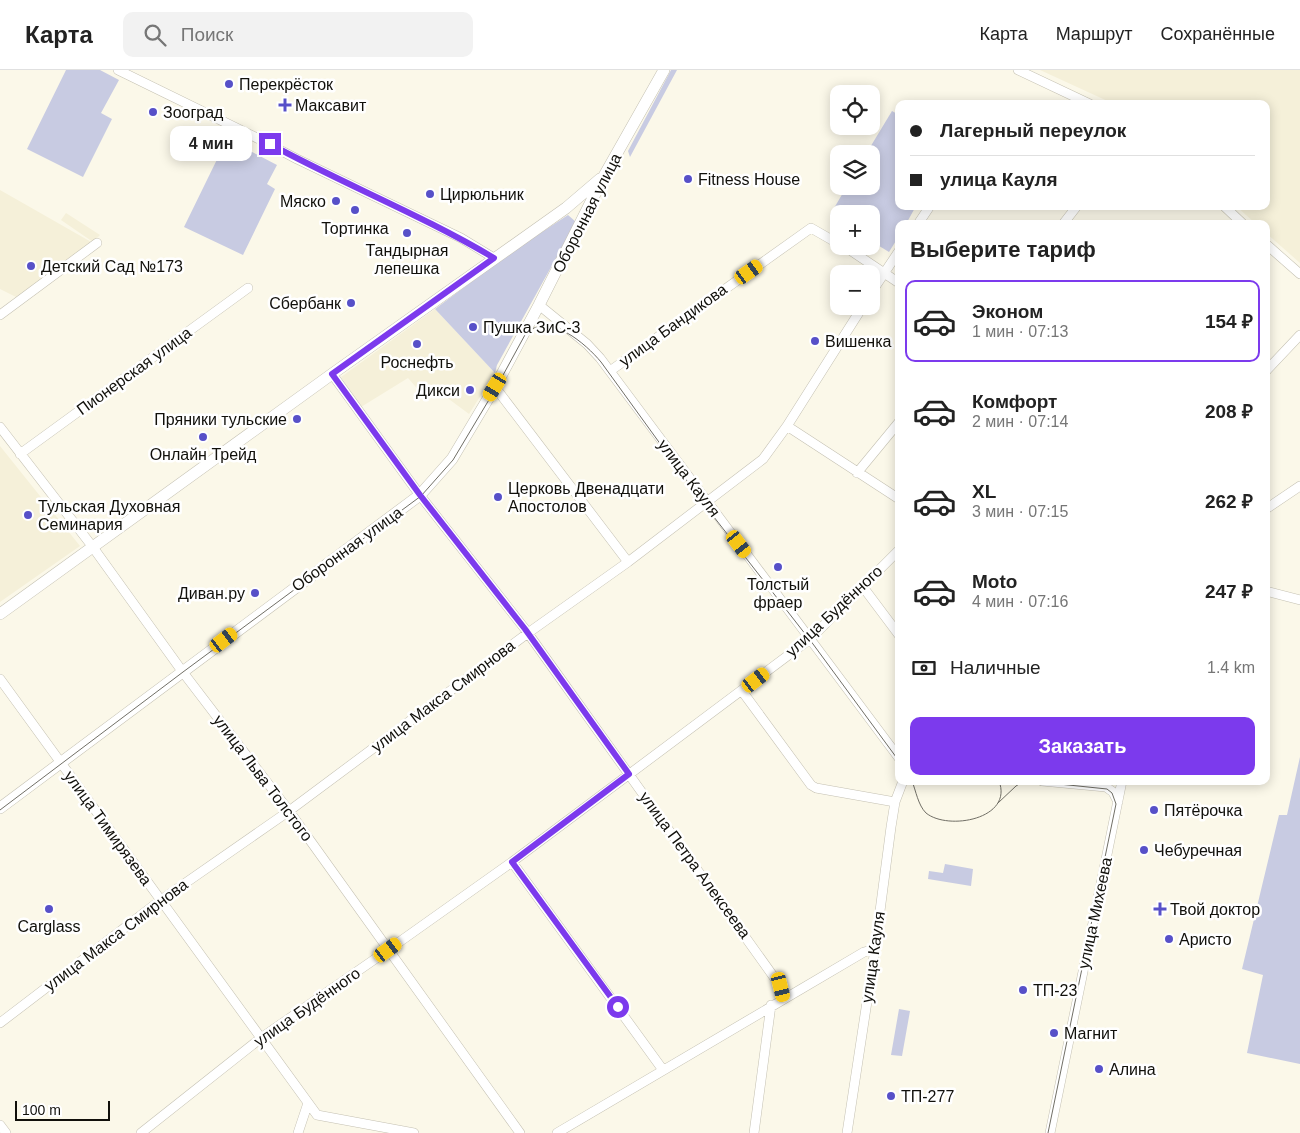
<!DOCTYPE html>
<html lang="ru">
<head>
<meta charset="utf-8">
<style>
	body { margin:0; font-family:Arial,sans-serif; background:#f2f2f2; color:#222; height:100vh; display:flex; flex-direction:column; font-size:19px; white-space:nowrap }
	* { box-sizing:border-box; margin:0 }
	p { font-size:16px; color:#767676 }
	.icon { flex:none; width:28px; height:28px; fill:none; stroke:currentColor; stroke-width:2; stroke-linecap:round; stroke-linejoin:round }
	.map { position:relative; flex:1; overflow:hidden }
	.panel { position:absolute; left:895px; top:150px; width:375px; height:565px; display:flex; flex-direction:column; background:#fff; border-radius:10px; box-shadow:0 2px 12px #0003 }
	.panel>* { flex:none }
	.guide { position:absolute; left:895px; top:30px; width:375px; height:110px; border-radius:10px; box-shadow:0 2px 12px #0003; display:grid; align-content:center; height:110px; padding:0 15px; background:#fff }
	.fabs { position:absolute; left:830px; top:15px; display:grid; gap:10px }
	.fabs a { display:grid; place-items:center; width:50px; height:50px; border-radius:10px; background:#fff; box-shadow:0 2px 12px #0003; font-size:25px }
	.scale { position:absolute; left:15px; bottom:12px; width:95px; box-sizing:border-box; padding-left:5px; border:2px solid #11100b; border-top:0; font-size:14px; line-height:18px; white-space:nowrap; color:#11100b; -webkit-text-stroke:4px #fff; paint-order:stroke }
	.end { position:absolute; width:22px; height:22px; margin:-11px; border:6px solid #7c3aed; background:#fff; box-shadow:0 0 0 2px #fff }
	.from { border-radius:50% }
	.bubble { position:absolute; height:35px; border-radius:10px; background:#fff; box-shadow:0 2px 12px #0003; font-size:16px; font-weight:700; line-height:35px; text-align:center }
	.car { position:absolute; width:15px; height:30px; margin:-15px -8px; border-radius:6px; box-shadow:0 0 4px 1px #0007; background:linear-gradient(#f5c518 24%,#345 0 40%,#f5c518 0 76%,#345 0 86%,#f5c518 0) }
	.guide b { display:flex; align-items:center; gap:18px; height:48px; font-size:19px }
	.guide b+b { border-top:1px solid #e0e0e0 }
	.guide i { width:12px; height:12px; background:#222 }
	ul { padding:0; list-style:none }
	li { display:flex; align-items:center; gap:15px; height:82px; margin:0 10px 8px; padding:0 5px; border:2px solid transparent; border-radius:10px }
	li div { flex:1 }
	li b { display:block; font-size:19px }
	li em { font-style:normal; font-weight:700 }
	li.active { border-color:#7c3aed }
	li>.icon { width:45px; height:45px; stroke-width:1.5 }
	h2 { padding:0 15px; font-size:22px; line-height:60px }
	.pay { display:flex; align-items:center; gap:12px; height:55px; padding:0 15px; font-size:19px }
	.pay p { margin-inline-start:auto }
	.primary-button { display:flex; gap:10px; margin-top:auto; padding:10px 15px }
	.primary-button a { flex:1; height:58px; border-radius:10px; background:#7c3aed; color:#fff; font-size:20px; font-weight:700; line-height:58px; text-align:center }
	header { display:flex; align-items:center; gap:30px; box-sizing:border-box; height:70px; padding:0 25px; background:#fff; border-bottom:1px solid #e0e0e0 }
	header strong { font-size:24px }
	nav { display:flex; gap:28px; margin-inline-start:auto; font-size:18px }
	.search { width:350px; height:45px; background:#f2f2f2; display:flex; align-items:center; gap:12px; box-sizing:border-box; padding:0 18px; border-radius:10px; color:#767676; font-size:19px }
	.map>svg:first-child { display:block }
	.built { fill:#f5f0d9 }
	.green { fill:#c8cbe2 }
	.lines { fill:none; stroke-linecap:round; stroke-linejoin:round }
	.minor-casing { stroke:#c4c0b2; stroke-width:10 }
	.major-casing { stroke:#c4c0b2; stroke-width:12 }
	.minor { stroke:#fff; stroke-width:9 }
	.major { stroke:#fff; stroke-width:11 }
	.tram { stroke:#716f66; stroke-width:1 }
	.route { stroke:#7c3aed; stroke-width:6 }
	.poi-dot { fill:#5750c8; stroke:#fff; stroke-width:2 }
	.labels { text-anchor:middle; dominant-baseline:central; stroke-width:5; stroke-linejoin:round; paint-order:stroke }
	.poi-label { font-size:16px; fill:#11100b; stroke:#fff; text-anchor:start }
	.street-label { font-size:16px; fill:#11100b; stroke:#fff }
</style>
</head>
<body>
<header>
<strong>Карта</strong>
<div class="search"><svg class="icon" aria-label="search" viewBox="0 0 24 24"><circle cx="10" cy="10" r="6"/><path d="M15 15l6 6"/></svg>Поиск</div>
<nav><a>Карта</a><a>Маршрут</a><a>Сохранённые</a></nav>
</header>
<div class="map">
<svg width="1300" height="1063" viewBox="0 0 1300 1063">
	<rect width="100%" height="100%" fill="#fbf8e9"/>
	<path class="built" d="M1040 0H1300V193L1266 163V154H1256L1236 136H1266V34H1114Z
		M0 120 93 173 18 228 0 219Z
		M66 143 100 165 93 172 61 150Z
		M435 239 495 303 469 344 438 321 421 323 408 308 361 337 341 307Z
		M0 376 80 476 0 532Z"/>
	<path class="green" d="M66 0H100L119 10 101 43 112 49 83 107 27 79Z
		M671 0H677L630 87 628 81Z
		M892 41 899 45V136H916L906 154H899V166L889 182 871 171V144H839V151L830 145 847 116H871V84H866Z
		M227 69 277 95 267 114 275 119 243 185 184 157Z
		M568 145 576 152 497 295 495 303 435 239 513 181Z
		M1300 687V994L1247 983 1263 905 1242 899 1279 745H1287Z
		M945 794 973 799 971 816 928 809 929 801 943 803Z
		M899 939 910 941 902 986 891 985Z"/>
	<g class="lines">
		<g class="minor-casing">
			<path id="minor" d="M118 0 255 67 297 89 461 168 494 188
				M1018 0 1090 34
				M1224 136 1243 154
				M918 154 930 136
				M1063 154 1077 136
				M1266 174 1300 204
				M844 176 899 213
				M871 223 899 181
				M539 235 587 274 600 288 899 688
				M0 245 97 173
				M610 301 811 158 839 174
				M1266 301 1300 265
				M332 304 419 424 525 559 781 917 784 928
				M495 317 628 492
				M787 356 899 429
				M0 357 92 476 182 601 289 741 520 1063
				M20 384 248 218
				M857 403 899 352
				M1266 439 1300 416
				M863 517 899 565
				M1266 521 1300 530
				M0 609 317 1045 414 1063
				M742 621 811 715 816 718 895 732
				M1042 711 1106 717 1113 722 1118 732
				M512 792 663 1000
				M0 953 161 830 289 741 528 563 628 492 763 389 787 356 863 236
				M0 1055 6 1063
				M141 1063 261 968 388 880 512 792 810 569 899 480
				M298 1063 308 1033
				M557 1063 864 882 875 879
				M754 1063 771 935
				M847 1063 875 879 891 757 895 732 903 711
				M1050 1063 1122 711"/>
		</g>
		<g class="major-casing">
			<path id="major" d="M0 544 332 304 566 138 600 109
				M0 738 420 425 452 389 495 317 539 235 604 106 664 0"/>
		</g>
		<use href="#minor" class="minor"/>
		<use href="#major" class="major"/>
		<path class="tram" d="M912 711C916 721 918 735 926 743 948 761 1014 749 999 711
			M1030 711 1107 719 1112 723 1116 734 1048 1063
			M998 733 1016 716 1024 711
			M0 740 183 602 421 426 453 390 496 318 526 263C550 242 586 274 601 292L703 433 813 574 899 691"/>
	</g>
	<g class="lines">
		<path class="route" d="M270 74C343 114 422 145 494 188L332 304 420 425 525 559 629 704 512 792 618 937"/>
	</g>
	<g class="poi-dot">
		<circle cx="229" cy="14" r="5"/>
		<path d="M282.5 27.5h5v5h5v5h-5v5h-5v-5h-5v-5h5z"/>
		<circle cx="153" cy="42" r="5"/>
		<circle cx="688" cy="109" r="5"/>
		<circle cx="430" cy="124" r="5"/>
		<circle cx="336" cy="131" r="5"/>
		<circle cx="355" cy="140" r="5"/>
		<circle cx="407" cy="163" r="5"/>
		<circle cx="31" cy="196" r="5"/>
		<circle cx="351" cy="233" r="5"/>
		<circle cx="473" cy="257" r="5"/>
		<circle cx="815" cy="271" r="5"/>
		<circle cx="417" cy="274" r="5"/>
		<circle cx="470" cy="320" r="5"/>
		<circle cx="297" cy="349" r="5"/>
		<circle cx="203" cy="367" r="5"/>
		<circle cx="498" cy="427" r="5"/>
		<circle cx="28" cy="445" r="5"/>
		<circle cx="778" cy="497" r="5"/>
		<circle cx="255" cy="523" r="5"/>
		<circle cx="1154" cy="740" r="5"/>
		<circle cx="1144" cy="780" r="5"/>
		<circle cx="49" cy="839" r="5"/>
		<path d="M1157.5 831.5h5v5h5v5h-5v5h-5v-5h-5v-5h5z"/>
		<circle cx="1169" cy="869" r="5"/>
		<circle cx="1023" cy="920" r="5"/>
		<circle cx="1054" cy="963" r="5"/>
		<circle cx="1099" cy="999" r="5"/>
		<circle cx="891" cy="1026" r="5"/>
	</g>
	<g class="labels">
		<g class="poi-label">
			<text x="239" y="14">Перекрёсток</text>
			<text x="295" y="35">Максавит</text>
			<text x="163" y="42">Зооград</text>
			<text x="698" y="109">Fitness House</text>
			<text x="440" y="124">Цирюльник</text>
			<text x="326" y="131" text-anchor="end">Мяско</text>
			<text x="355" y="158" text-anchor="middle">Тортинка</text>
			<text x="407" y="180" text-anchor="middle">Тандырная<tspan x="407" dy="18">лепешка</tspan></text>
			<text x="41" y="196">Детский Сад №173</text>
			<text x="341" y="233" text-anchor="end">Сбербанк</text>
			<text x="483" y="257">Пушка ЗиС-3</text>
			<text x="825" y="271">Вишенка</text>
			<text x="417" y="292" text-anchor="middle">Роснефть</text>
			<text x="460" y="320" text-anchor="end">Дикси</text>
			<text x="287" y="349" text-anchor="end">Пряники тульские</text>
			<text x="203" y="384" text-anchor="middle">Онлайн Трейд</text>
			<text x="508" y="418">Церковь Двенадцати<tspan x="508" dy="18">Апостолов</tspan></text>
			<text x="38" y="436">Тульская Духовная<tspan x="38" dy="18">Семинария</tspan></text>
			<text x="778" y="514" text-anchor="middle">Толстый<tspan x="778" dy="18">фраер</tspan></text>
			<text x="245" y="523" text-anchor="end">Диван.ру</text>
			<text x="1164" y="740">Пятёрочка</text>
			<text x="1154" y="780">Чебуречная</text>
			<text x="1170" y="839">Твой доктор</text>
			<text x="49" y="856" text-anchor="middle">Carglass</text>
			<text x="1179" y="869">Аристо</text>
			<text x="1033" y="920">ТП-23</text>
			<text x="1064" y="963">Магнит</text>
			<text x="1109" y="999">Алина</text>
			<text x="901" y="1026">ТП-277</text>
		</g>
		<g class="street-label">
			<text transform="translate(587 143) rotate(-63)">Оборонная улица</text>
			<text transform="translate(673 255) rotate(-36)">улица Бандикова</text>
			<text transform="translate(134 301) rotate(-36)">Пионерская улица</text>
			<text transform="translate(689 408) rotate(53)">улица Кауля</text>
			<text transform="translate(347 479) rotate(-36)">Оборонная улица</text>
			<text transform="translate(834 541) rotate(-43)">улица Будённого</text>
			<text transform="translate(443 626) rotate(-37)">улица Макса Смирнова</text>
			<text transform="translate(263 708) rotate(53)">улица Льва Толстого</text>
			<text transform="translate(108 758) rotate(54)">улица Тимирязева</text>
			<text transform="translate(695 795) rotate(54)">улица Петра Алексеева</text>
			<text transform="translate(1095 843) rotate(-78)">улица Михеева</text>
			<text transform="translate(116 865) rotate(-37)">улица Макса Смирнова</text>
			<text transform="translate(873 887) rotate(-82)">улица Кауля</text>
			<text transform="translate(307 937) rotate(-35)">улица Будённого</text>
		</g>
	</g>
</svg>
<div class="fabs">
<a><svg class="icon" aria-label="locate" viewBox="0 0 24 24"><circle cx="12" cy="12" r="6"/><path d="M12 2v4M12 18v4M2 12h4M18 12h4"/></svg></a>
<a><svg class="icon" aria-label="layers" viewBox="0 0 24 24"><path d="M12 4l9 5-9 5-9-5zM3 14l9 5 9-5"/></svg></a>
<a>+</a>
<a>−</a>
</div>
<div class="scale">100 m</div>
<i class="end from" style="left:618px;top:937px"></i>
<i class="end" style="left:270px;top:74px"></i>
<div class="bubble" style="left:170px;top:56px;width:82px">4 мин</div>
<i class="car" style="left:749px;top:202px;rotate:55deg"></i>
<i class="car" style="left:495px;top:317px;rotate:211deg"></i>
<i class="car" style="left:739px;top:474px;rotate:143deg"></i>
<i class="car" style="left:224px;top:570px;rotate:53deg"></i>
<i class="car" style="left:756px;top:610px;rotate:53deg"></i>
<i class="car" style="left:388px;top:880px;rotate:54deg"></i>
<i class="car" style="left:781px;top:917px;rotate:166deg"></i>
<div class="guide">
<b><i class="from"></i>Лагерный переулок</b>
<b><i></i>улица Кауля</b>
</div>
<section class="panel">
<h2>Выберите тариф</h2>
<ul>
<li class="active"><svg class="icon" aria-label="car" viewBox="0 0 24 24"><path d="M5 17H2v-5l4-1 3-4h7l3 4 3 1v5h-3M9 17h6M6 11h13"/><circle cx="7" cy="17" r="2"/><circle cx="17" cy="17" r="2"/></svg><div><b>Эконом</b><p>1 мин · 07:13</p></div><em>154 ₽</em></li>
<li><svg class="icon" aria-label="car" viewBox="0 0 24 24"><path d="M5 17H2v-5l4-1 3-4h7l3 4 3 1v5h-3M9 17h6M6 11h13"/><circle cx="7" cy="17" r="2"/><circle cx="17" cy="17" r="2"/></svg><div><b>Комфорт</b><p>2 мин · 07:14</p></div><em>208 ₽</em></li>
<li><svg class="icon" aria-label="car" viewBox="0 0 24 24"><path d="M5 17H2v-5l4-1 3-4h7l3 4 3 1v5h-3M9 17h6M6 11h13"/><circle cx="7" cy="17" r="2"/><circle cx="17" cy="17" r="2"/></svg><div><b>XL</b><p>3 мин · 07:15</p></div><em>262 ₽</em></li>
<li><svg class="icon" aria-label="car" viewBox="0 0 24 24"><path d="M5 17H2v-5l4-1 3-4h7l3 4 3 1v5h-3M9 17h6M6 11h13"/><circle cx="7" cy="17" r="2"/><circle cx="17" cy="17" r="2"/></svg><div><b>Moto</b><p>4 мин · 07:16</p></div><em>247 ₽</em></li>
</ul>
<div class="pay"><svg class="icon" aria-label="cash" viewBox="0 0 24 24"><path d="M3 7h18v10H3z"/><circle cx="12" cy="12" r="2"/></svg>Наличные<p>1.4 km</p></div>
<div class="primary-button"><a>Заказать</a></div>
</section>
</div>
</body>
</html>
